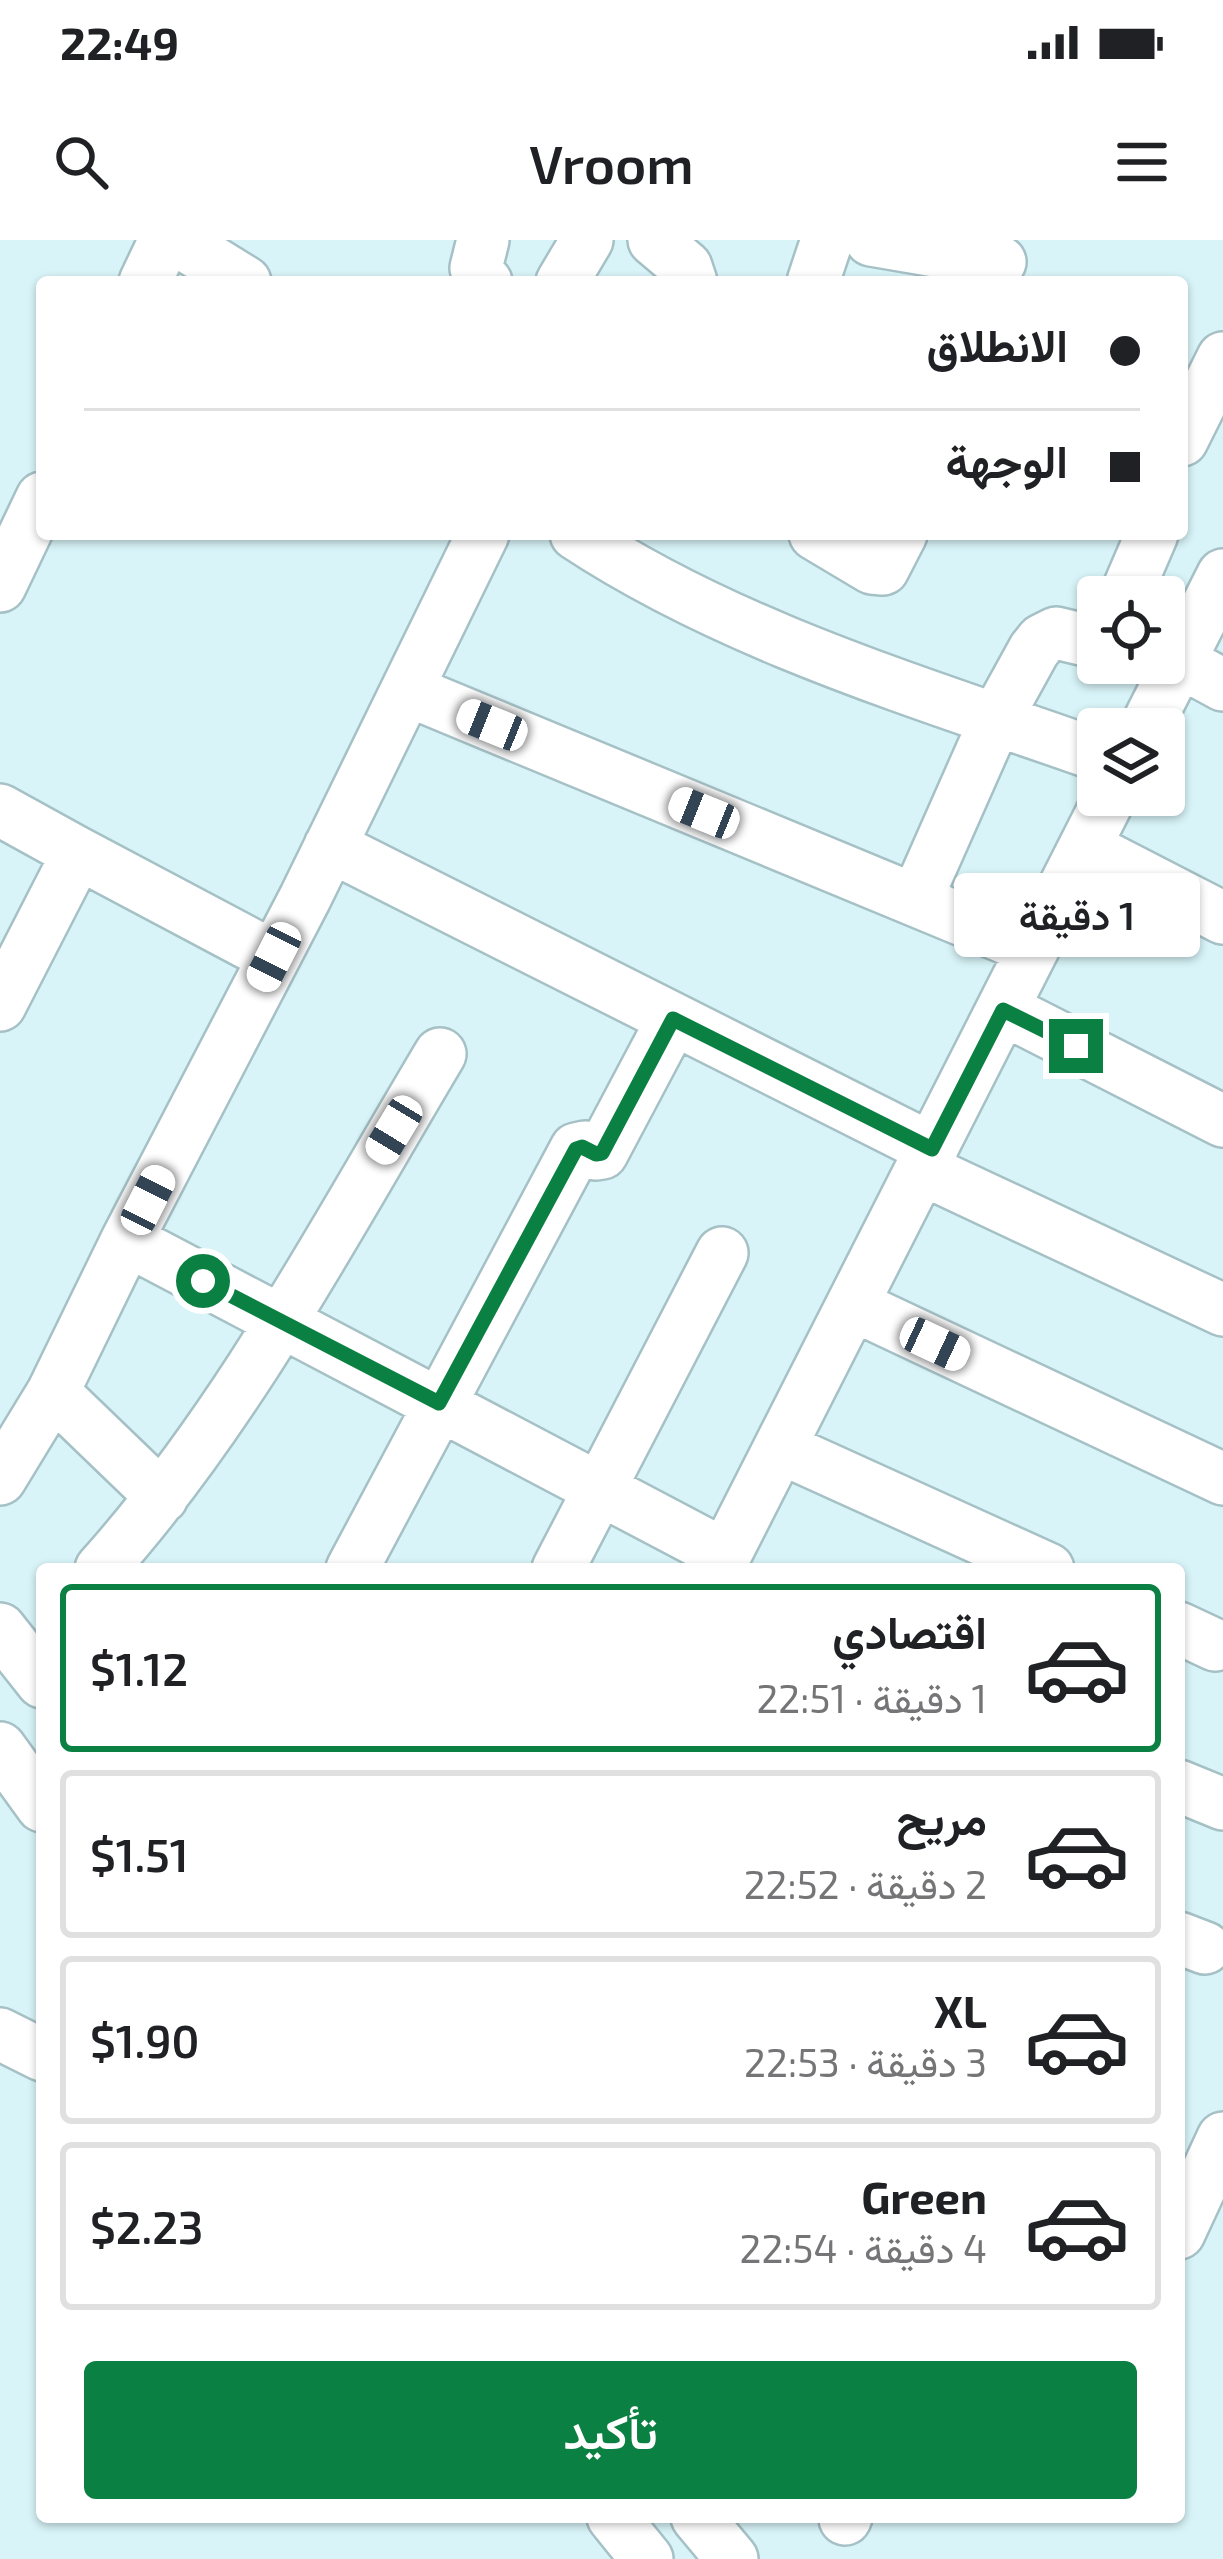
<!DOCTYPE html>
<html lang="ar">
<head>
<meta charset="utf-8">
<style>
	body { margin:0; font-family:"Exo 2",Vazirmatn,sans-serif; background:#f2f2f2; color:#202124; direction:rtl; height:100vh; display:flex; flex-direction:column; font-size:45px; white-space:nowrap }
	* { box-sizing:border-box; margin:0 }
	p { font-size:39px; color:#757577 }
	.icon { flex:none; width:66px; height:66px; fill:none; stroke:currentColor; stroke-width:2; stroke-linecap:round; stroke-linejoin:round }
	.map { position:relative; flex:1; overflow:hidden; direction:ltr }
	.panel { position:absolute; left:36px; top:1323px; width:1149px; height:960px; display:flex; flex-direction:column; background:#fff; border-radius:12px; box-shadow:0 3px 9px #0004; direction:rtl }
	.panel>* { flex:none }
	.banner { position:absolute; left:36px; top:36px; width:1152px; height:264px; border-radius:12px; box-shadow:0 3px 9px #0004; direction:rtl; display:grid; align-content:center; height:264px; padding:0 48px; background:#fff }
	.tools { position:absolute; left:1077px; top:336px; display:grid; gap:24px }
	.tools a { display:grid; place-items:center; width:108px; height:108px; border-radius:12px; background:#fff; box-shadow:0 3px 9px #0004; font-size:60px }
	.end { position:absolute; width:54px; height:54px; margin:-27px; border:15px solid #0b8043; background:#fff; box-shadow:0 0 0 6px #fff }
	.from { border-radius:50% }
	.bubble { position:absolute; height:84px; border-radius:12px; background:#fff; box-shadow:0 3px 9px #0004; font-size:39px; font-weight:600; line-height:84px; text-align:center; direction:rtl }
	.car { position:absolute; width:36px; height:72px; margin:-36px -18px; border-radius:15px; box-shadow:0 0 9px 3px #0007; background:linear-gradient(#fff 24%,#345 0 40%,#fff 0 76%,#345 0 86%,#fff 0) }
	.banner b { display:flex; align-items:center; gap:42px; height:114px; font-size:45px }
	.banner b+b { border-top:3px solid #e0e0e0 }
	.banner i { width:30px; height:30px; background:#202124 }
	ul { padding:21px 0 0; list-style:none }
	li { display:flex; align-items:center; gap:36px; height:168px; margin:0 24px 18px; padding:0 24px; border:6px solid #e0e0e0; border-radius:12px }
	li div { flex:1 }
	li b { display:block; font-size:45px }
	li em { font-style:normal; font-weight:600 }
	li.active { border-color:#0b8043 }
	li>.icon { width:108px; height:108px; stroke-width:1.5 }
	.cta { display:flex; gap:24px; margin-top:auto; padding:24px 48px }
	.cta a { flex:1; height:138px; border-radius:12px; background:#0b8043; color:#fff; font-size:48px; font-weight:600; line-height:138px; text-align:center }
	.status { display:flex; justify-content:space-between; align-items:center; height:84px; padding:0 60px; background:#fff; direction:ltr }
	.status svg { height:33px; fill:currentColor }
	header { display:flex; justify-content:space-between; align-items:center; height:156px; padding:0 48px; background:#fff; font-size:54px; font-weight:600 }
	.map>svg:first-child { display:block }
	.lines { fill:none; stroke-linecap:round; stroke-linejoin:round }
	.minor-casing { stroke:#a6c1c6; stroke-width:56 }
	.minor { stroke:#fff; stroke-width:51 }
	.route { stroke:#0b8043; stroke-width:15 }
</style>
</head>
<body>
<div class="status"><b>22:49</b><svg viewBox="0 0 49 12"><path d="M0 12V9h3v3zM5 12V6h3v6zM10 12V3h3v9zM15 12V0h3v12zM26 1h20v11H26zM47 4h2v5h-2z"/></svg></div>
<header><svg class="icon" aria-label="menu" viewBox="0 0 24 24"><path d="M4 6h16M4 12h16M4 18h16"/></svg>Vroom<svg class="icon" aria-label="search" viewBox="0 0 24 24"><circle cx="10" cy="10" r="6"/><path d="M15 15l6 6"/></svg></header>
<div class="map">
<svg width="1223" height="2319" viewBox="0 0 1223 2319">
	<rect width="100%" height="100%" fill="#d8f4f8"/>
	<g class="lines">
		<g class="minor-casing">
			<path id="minor" d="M177 0 245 42
				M483 0 476 28 479 39 486 42
				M654 0 686 27 691 42
				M871 0 1000 22
				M145 42 165 0
				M562 42 587 0
				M813 42 827 0
				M1182 200 1223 118
				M576 294C732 397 923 453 1098 515
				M815 294 872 328 883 329 901 294
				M0 346 42 258
				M1125 357 1152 294
				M1179 421 1223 445
				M407 450 1033 709
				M1145 489 1223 335
				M0 570 78 613
				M330 606 932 909
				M1085 607 1223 678
				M916 660 996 479 1034 410 1042 400 1056 393 1098 403
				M0 765 78 613 274 717
				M1003 769 1223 881
				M922 929 1223 1070
				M127 1000 725 1315
				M853 1065 1223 1239
				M53 1152 162 1257
				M781 1208 1048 1329
				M0 1239 53 1152 127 1000 305 658 483 294
				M101 1329C237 1177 336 988 440 814
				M352 1329 576 909 585 907 596 914 602 913 673 779
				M558 1329 722 1013
				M718 1329 1111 555
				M1179 1388 1215 1405
				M0 1389 42 1442
				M0 1508 42 1566
				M1179 1546 1223 1564
				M1179 1698 1205 1708
				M0 1794 42 1815
				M1179 1993 1223 1898
				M613 2277 647 2319
				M697 2277 732 2319
				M845 2279 846 2277"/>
		</g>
		<use href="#minor" class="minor"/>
	</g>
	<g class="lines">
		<path class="route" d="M203 1041 439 1163 576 909 582 907 596 914 602 913 673 779 932 909 1003 770 1076 806"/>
	</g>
</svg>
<div class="tools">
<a><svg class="icon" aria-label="locate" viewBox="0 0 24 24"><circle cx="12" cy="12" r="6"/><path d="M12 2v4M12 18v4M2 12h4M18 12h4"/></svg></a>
<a><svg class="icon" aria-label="layers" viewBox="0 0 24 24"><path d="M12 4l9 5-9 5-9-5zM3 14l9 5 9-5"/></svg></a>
</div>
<i class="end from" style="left:203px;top:1041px"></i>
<i class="end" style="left:1076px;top:806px"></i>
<div class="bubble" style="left:954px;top:633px;width:246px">1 دقيقة</div>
<i class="car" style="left:492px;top:485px;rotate:292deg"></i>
<i class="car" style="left:704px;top:573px;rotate:292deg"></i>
<i class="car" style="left:274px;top:717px;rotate:207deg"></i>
<i class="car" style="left:394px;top:890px;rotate:211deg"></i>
<i class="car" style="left:148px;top:960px;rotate:27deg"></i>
<i class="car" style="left:935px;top:1104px;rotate:115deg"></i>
<div class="banner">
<b><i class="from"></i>الانطلاق</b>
<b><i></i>الوجهة</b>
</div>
<section class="panel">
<ul>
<li class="active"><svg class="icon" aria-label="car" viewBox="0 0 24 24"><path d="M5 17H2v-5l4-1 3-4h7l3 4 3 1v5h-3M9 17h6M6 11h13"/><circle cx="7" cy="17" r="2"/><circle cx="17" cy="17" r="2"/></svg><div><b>اقتصادي</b><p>1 دقيقة · 22:51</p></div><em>$1.12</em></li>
<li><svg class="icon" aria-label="car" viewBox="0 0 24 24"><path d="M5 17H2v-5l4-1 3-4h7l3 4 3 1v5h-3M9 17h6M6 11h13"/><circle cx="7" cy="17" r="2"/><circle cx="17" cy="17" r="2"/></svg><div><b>مريح</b><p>2 دقيقة · 22:52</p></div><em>$1.51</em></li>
<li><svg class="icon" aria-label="car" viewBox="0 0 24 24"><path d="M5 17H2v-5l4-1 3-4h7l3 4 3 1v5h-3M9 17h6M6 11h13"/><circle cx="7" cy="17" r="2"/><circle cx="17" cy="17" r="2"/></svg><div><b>XL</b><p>3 دقيقة · 22:53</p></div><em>$1.90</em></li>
<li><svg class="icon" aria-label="car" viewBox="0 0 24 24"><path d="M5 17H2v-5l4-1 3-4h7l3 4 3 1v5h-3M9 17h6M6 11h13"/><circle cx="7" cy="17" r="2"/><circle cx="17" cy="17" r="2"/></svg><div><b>Green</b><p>4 دقيقة · 22:54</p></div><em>$2.23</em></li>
</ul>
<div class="cta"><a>تأكيد</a></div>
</section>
</div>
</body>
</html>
